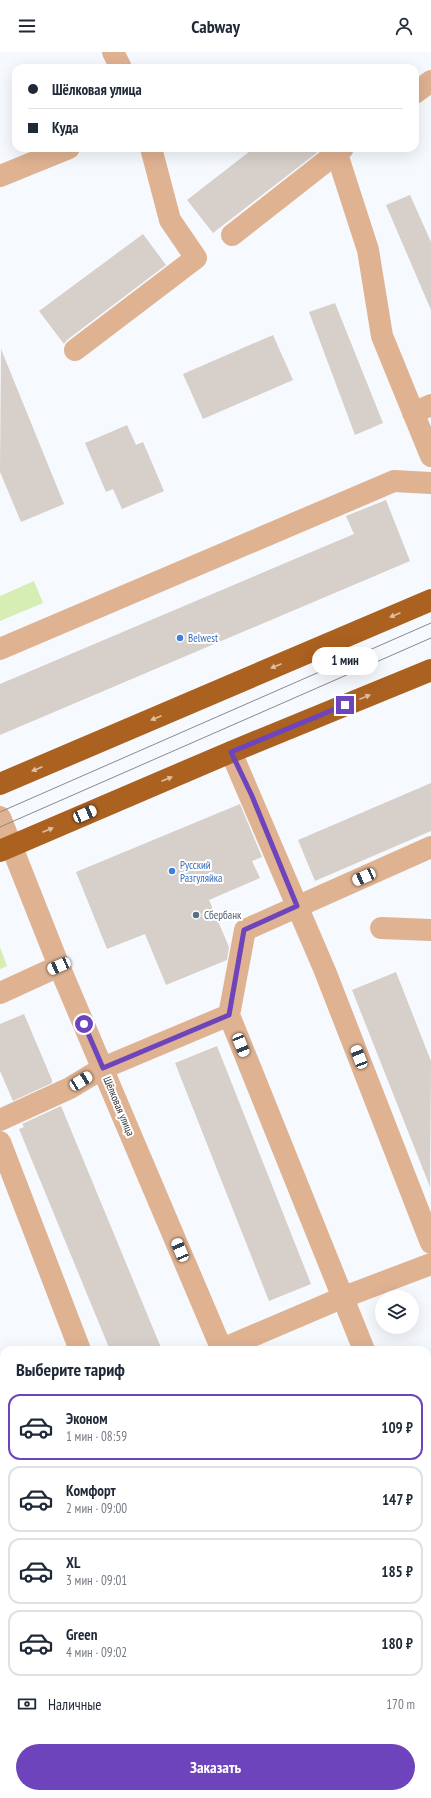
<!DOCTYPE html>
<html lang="ru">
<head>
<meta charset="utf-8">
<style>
	body { margin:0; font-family:"PT Sans Narrow",sans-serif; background:#f2f2f3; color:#1f2937; height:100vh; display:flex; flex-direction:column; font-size:15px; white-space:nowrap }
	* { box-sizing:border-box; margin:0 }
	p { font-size:13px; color:#747a83 }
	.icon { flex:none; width:22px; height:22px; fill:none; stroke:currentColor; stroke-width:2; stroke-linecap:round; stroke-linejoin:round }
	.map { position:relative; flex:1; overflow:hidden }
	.sheet { position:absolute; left:0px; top:1294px; width:431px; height:452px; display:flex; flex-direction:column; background:#fff; border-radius:12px 12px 0 0; box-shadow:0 4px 16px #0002 }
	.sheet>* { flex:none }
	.guide { position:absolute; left:12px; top:12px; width:407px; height:88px; border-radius:12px; box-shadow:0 4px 16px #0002; display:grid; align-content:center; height:88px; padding:0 16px; background:#fff }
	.controls { position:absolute; left:375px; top:1238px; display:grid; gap:8px }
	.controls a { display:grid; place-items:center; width:44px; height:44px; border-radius:50%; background:#fff; box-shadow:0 4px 16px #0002; font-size:20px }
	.end { position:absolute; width:18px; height:18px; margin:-9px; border:5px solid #6e44bc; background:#fff; box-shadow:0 0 0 2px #fff }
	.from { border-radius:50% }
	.bubble { position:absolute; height:28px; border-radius:14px; background:#fff; box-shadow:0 4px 16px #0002; font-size:13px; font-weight:700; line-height:28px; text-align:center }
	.car { position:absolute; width:12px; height:24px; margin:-12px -6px; border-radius:5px; box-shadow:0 0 3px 1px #0007; background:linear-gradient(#fff 24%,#345 0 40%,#fff 0 76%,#345 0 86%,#fff 0) }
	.guide b { display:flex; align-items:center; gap:14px; height:38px; font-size:15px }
	.guide b+b { border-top:1px solid #e0e1e3 }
	.guide i { width:10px; height:10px; background:#1f2937 }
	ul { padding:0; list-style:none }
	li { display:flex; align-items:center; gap:12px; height:66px; margin:0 8px 6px; padding:0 8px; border:2px solid #e0e1e3; border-radius:12px }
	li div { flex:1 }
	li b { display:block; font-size:15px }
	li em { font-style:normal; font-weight:700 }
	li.on { border-color:#6e44bc }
	li>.icon { width:36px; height:36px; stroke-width:1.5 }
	h2 { padding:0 16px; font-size:18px; line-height:48px }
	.pay { display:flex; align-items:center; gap:10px; height:44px; padding:0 16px; font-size:15px }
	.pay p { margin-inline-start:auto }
	.cta { display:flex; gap:8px; margin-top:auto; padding:8px 16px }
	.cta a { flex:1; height:46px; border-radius:24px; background:#6e44bc; color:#fff; font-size:16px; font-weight:700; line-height:46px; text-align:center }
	header { display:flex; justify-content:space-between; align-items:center; height:52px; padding:0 16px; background:#fff; font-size:18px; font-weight:700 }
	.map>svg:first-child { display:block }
	.green { fill:#d6eeb4 }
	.building { fill:#d7cfc9 }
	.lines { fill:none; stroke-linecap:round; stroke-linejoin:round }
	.minor { stroke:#dfb291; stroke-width:22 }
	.highway { stroke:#ab611f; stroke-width:22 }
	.tram { stroke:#888b8e; stroke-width:1 }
	.oneway { fill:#ddc0a5 }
	.route { stroke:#6e44bc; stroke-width:5 }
	.shop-dot { fill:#3f7fe0; stroke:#fff; stroke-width:1.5 }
	.service-dot { fill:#5c6f8a; stroke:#fff; stroke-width:1.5 }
	.labels { text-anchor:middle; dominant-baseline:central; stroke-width:4; stroke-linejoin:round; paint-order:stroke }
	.shop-label { font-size:11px; fill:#366cbe; stroke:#fff; text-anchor:start }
	.service-label { font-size:11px; fill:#4e5e75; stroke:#fff; text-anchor:start }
	.street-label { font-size:11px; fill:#333638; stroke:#fff }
</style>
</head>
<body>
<header><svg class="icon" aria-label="menu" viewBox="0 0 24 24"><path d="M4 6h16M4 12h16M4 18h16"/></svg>Cabway<svg class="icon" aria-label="person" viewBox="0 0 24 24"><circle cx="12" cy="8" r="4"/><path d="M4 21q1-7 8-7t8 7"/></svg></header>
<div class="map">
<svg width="431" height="1746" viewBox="0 0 431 1746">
	<rect width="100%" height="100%" fill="#f6fafe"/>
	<path class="green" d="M34 529 43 551 0 569V544Z
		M0 895 7 914 0 917Z
		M0 1334 4 1344V1356L0 1358Z
		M62 1742H239L240 1746H52Z"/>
	<path class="building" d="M254 96H323L213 181 187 148Z
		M410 143 431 190V258L386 153Z
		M143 182 166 213 67 288 64 292 39 259Z
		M335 251 383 371 355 383 309 260Z
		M273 283 293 328 203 367 183 322Z
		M1 297 64 452 21 470 0 420Z
		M127 373 136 393 143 390 164 439 122 457 113 437 106 440 85 391Z
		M386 448 410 509 0 683V632L354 482 346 464Z
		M431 731V779L315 829 298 788Z
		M240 752 262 805 252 809 260 826 209 848 229 895 227 908 166 933 145 882 107 897 76 820Z
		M396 920 431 1009 430 1135 352 938Z
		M24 962 52 1028V1031L13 1049 0 1019V972Z
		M217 994 311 1232 269 1249 175 1011Z
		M61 1054 162 1298H110L19 1077 24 1075 22 1072Z"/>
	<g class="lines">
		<path class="minor" d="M113 0 121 16
			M415 41 431 29
			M335 96 368 198 382 284 431 404
			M0 124 69 96
			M232 183 343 96
			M75 298 196 206 170 168 151 96
			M413 361 431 353
			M0 597 394 429 431 431
			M231 700 325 919 431 1191
			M0 765 59 914 222 1298
			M381 876 431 878
			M0 941 59 914
			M229 963 364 1298
			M0 1068 70 1036 103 1016 229 963 245 878 431 795
			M0 1090 80 1298
			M222 1297 344 1245 431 1212
			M427 1462 431 1473
			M0 1483 4 1481
			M0 1639 4 1637
			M261 1742 263 1746
			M400 1742 401 1746
			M99 1746 109 1742"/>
		<path class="highway" d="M0 732 431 548
			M0 799 231 700 431 618"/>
		<path class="tram" d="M0 760 431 571
			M0 775 431 586"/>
	</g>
	<defs><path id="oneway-solid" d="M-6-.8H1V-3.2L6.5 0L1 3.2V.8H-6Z"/></defs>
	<g class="oneway">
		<use href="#oneway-solid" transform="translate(395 563) rotate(157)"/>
		<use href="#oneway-solid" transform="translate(276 614) rotate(157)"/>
		<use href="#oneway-solid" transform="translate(365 645) rotate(-22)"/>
		<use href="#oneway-solid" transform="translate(156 666) rotate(157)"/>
		<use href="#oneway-solid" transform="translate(37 717) rotate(157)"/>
		<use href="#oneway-solid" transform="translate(167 727) rotate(-23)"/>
		<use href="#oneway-solid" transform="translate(48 778) rotate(-23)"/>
	</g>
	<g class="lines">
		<path class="route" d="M84 972 103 1016 229 963 244 878 297 854 252 744 231 700 345 653"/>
	</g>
	<g class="shop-dot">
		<circle cx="180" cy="586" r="4"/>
		<circle cx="172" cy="819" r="4"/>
	</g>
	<circle class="service-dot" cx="196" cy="863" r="4"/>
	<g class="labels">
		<g class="shop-label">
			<text x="188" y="586">Belwest</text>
			<text x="180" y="813">Русский<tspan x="180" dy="13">Разгуляйка</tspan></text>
		</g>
		<g class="service-label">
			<text x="204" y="863">Сбербанк</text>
		</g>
		<g class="street-label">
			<text transform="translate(119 1054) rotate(67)">Шёлковая улица</text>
		</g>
	</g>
</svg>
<div class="controls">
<a><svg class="icon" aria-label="layers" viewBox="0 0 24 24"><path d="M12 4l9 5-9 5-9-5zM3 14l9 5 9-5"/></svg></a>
</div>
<i class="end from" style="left:84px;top:972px"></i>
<i class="end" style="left:345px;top:653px"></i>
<div class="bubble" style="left:312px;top:595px;width:66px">1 мин</div>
<i class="car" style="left:85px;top:762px;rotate:67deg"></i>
<i class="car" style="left:364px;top:825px;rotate:246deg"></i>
<i class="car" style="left:59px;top:914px;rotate:246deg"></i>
<i class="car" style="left:241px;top:993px;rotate:158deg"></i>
<i class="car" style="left:359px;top:1005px;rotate:339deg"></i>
<i class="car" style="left:81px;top:1029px;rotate:58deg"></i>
<i class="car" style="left:180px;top:1198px;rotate:337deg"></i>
<div class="guide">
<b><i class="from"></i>Шёлковая улица</b>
<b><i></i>Куда</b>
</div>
<section class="sheet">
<h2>Выберите тариф</h2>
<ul>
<li class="on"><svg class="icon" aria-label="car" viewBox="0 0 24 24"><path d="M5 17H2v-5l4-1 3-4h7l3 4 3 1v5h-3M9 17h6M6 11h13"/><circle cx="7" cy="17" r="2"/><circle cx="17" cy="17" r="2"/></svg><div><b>Эконом</b><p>1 мин · 08:59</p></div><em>109 ₽</em></li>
<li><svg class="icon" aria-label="car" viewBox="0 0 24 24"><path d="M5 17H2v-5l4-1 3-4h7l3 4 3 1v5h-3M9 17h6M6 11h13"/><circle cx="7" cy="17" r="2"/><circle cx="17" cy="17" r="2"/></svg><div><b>Комфорт</b><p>2 мин · 09:00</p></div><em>147 ₽</em></li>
<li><svg class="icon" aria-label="car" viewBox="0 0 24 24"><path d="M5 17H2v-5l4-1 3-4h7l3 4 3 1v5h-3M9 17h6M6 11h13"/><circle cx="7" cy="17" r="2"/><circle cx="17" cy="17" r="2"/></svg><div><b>XL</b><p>3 мин · 09:01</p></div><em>185 ₽</em></li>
<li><svg class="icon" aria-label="car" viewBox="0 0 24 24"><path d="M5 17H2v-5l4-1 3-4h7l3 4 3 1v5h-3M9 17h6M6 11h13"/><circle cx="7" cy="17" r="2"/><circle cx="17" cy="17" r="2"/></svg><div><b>Green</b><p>4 мин · 09:02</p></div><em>180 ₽</em></li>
</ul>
<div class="pay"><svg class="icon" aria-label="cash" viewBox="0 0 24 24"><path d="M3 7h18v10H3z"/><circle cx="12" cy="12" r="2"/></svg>Наличные<p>170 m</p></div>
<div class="cta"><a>Заказать</a></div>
</section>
</div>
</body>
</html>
